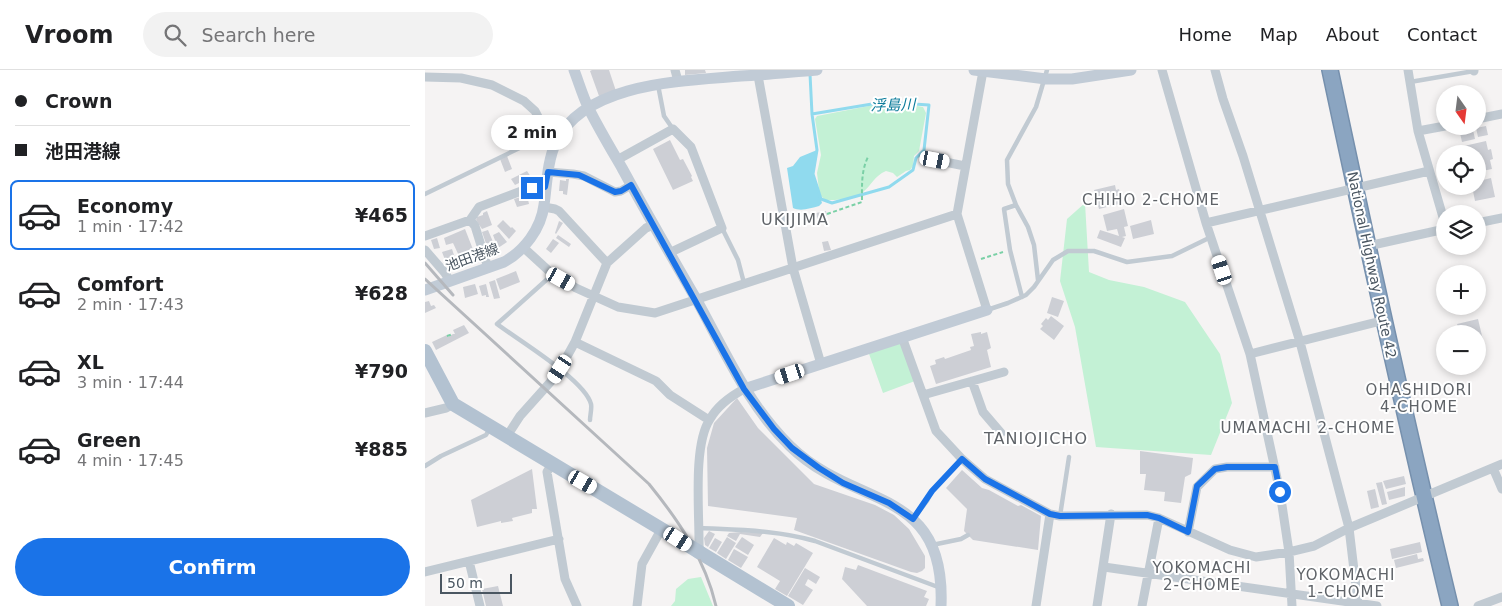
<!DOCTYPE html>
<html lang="en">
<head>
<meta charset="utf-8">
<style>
	body { margin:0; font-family:"DejaVu Sans","Noto Sans JP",sans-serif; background:#f2f2f2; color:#202124; height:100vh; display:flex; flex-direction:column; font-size:19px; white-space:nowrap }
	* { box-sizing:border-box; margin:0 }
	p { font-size:16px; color:#757577 }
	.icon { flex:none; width:28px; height:28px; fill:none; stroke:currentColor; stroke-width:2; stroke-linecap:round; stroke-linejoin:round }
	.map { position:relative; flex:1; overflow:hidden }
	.panel { display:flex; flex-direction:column; background:#fff; width:425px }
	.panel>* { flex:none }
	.top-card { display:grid; align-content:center; height:110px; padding:0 15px; background:#fff }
	.needle { width:32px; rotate:166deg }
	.tools { position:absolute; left:1011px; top:15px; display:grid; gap:10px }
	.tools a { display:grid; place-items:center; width:50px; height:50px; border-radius:50%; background:#fff; box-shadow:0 2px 8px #0003; font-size:25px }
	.scale { position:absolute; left:15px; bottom:12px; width:72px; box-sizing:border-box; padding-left:5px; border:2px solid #4a5661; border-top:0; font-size:14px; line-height:18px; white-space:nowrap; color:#4a5661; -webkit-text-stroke:4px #fff; paint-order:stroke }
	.end { position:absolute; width:22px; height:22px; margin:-11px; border:6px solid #1a73e8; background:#fff; box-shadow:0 0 0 2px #fff }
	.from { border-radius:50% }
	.bubble { position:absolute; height:35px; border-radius:18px; background:#fff; box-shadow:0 2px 8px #0003; font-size:16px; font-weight:800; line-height:35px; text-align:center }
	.car { position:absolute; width:15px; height:30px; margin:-15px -8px; border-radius:6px; box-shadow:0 0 4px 1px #0007; background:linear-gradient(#fff 24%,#345 0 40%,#fff 0 76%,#345 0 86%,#fff 0) }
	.top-card b { display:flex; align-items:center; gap:18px; height:48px; font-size:19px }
	.top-card b+b { border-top:1px solid #e0e0e0 }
	.top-card i { width:12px; height:12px; background:#202124 }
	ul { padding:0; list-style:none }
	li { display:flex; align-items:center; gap:15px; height:70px; margin:0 10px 8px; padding:0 5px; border:2px solid transparent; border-radius:8px }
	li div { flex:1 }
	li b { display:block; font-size:19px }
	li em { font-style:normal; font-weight:800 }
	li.active { border-color:#1a73e8 }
	li>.icon { width:45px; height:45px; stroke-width:1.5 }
	.cta { display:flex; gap:10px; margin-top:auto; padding:10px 15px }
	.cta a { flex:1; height:58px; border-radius:30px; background:#1a73e8; color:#fff; font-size:20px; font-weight:800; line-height:58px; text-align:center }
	header { display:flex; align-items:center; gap:30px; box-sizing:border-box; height:70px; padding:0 25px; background:#fff; border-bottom:1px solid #e0e0e0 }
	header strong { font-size:24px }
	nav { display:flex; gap:28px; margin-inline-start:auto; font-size:18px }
	.search { width:350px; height:45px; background:#f2f2f2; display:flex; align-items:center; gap:12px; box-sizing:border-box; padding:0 18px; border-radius:28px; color:#757577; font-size:19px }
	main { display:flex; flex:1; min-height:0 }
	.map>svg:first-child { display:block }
	.green { fill:#c3f1d5 }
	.water { fill:#90daee }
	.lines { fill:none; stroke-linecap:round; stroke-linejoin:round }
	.stream { stroke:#90daee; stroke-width:3 }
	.building { fill:#cdcfd5 }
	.highway-casing { stroke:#7690ad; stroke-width:18 }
	.path { stroke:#7ad0a6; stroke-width:2; stroke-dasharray:4 2.5; stroke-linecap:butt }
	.lane { stroke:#c1cad2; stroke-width:4.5 }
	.street { stroke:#c1cad2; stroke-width:9 }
	.secondary { stroke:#c1cbd6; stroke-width:11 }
	.primary { stroke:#b3c2d1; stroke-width:14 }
	.highway { stroke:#8ba5c1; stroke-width:15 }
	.rail { stroke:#b5b8bd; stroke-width:3 }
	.primary-bridge { stroke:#b3c2d1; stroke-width:14 }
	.route { stroke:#1a73e8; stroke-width:6 }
	.labels { text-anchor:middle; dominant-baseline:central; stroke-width:4; stroke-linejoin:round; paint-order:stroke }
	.street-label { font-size:14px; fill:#4a5661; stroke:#fff }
	.water-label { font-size:15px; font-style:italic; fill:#0c7c9b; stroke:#fff }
	.neighbourhood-label { font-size:15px; letter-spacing:1px; fill:#5f6368; stroke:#fff }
	.quarter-label { font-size:16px; letter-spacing:1px; fill:#5f6368; stroke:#fff }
</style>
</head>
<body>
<header>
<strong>Vroom</strong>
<div class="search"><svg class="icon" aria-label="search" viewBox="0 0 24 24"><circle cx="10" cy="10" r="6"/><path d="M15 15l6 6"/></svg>Search here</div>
<nav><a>Home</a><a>Map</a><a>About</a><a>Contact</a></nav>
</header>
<main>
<section class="panel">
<div class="top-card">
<b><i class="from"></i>Crown</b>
<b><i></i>池田港線</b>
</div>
<ul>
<li class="active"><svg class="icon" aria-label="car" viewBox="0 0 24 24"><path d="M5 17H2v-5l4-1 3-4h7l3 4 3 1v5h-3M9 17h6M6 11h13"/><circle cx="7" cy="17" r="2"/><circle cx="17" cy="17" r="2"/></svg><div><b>Economy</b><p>1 min · 17:42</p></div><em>¥465</em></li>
<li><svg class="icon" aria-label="car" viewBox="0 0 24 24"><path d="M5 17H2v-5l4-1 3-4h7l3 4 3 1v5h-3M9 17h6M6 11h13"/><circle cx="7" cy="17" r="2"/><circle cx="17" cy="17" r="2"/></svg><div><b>Comfort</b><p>2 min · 17:43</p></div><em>¥628</em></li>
<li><svg class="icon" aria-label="car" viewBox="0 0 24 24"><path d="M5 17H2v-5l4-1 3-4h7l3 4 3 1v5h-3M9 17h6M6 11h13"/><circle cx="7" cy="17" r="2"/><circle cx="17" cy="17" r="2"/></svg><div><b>XL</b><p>3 min · 17:44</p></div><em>¥790</em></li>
<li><svg class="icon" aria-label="car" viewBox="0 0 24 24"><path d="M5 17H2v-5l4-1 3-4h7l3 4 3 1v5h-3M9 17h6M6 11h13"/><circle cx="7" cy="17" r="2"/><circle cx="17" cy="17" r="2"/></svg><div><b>Green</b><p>4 min · 17:45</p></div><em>¥885</em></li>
</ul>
<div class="cta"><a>Confirm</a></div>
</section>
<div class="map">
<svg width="1077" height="536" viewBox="0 0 1077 536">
	<rect width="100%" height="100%" fill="#f5f3f3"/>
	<path class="green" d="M475 33 498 37 501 43 494 81 489 86 488 96 485 100 481 101 472 107 468 103 461 101C449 106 447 115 438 122 428 130 412 130 400 130L396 126 394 120 392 103 396 85 390 49 392 46 449 35Z
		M660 133 664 202 684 210 719 217 760 232 795 284 807 333 786 385 671 377 650 257 635 211 642 149Z
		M476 269 490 311 458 323 443 281Z
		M276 507 288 536H246L250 531 251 519 263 509Z"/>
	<path class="water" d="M392 80 388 104 397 133 394 136C386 138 376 142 368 138L362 98 368 96 375 87Z"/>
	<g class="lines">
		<path class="stream" d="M385 4 387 44 392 80 388 104 396 129 407 133 464 117 488 100 491 88 499 80 504 35 459 32 387 44"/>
	</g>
	<path class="building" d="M167 0H184L191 21 174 26 165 1Z
		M260 0H280L281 3 260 5Z
		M1061 56 1063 65 1053 67 1051 58Z
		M1049 57 1050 60H1048L1050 69 1037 72 1035 63 1042 62 1041 59Z
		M245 70 255 90 258 89 267 106 266 107 268 111 248 120 228 79Z
		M1061 71 1063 80 1066 79 1068 89 1065 90 1067 99 1052 102V84H1041L1039 76Z
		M82 86 87 99 80 102 75 89Z
		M102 101 106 107 90 115 86 109Z
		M1057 102 1058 110 1066 108 1070 127 1050 131 1047 116H1052V103Z
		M141 109H144L142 125 138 124V121H134L135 110 141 111Z
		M690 115 691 120 694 119 696 127 693 128 694 134 674 139 669 120Z
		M102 125 104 134 92 137 89 129Z
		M699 139 703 156 699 157 701 166 697 167 700 168 696 177 672 168 675 160 694 166 692 159 682 161 678 145Z
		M62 141 67 155 57 159 51 150 52 147 58 145V143Z
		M401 141 402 146 392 149 391 143Z
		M78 150 86 158 87 157 91 161 84 169 72 156Z
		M726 150 729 164 708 169 705 156Z
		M134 151 138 153 131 164 130 163Z
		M40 159 49 182 35 188 28 173 21 175 19 168Z
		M63 160 71 179 64 182 57 162Z
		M74 162 82 172 73 178 68 165Z
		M133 165 146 174 144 177 131 168Z
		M12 168 15 178 9 179 6 170Z
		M128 169 134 173 126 183 121 179Z
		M403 171 406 180 399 181 397 172Z
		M27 179 31 191 22 195 17 182Z
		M91 201 95 212 75 220 71 209Z
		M70 210 75 228 69 229 64 212Z
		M50 214 53 224 40 228 38 217Z
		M61 214 64 227H61V225L57 226 54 216Z
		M627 227 639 231 633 247 622 243Z
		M4 231 6 236 9 235 11 238 0 243V232Z
		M626 246 639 256 629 270 615 259 618 256 616 254 621 248 623 250Z
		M1053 249 1058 270 1052 271V264H1032L1031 260H1034L1032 254Z
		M39 255 44 263 11 280 7 272 22 265 23 267 28 264H30L28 260Z
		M556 262V264L562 262 566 278 562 280 566 297 511 314 505 296 511 294 510 290 519 287 520 289 546 280 545 277 549 276 546 264Z
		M312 328 333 358 389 414 450 435 469 445 484 459 500 486V498L497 501 492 503 486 502 369 460 372 448 283 436 282 378 289 353Z
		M715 381 768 388 766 404 760 407 756 433 739 431 740 422 719 420 721 404H715Z
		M107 399 112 439H107V443L87 448 88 451 76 453V451L52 457 46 430Z
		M537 400 557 418 564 420 593 436 596 435 616 446 613 480 548 470 539 461 542 439 521 418Z
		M979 406 981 414 961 419 958 411Z
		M957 412 962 434 957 435 951 413Z
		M980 417V426L964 430 962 422Z
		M950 419 954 437 946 439 942 421Z
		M284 461 290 464 283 477 280 475 279 468Z
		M316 462 338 463 335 467 315 464 311 471 302 466 304 463Z
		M302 467 311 473 301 489 292 483Z
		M317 467 329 475 323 485 310 477Z
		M290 468 297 472 291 482 284 478Z
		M349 468 361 475 362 472 369 476 371 473 388 483 362 526 350 519 355 511 332 497Z
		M995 472 997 482 967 489 965 479Z
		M309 479 323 487 316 498 303 490Z
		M992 484 993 489 998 488 999 491 971 498 969 490Z
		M433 495 502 521 499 527 504 529 501 536H442L417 509 420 497 431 500Z
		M380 498 395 507 391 514 383 509 380 515 388 520 378 535 363 526Z
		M73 516 78 536H61L57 519Z"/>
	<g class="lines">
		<g class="highway-casing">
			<path id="highway" d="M905 0C943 179 982 358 1025 536"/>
		</g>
		<path class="path" d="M402 144 437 132C437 116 436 101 443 87
			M556 189 578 182
			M22 266 28 264"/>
		<path class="lane" d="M985 12 1049 1
			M233 15 239 46 248 59
			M0 124 111 70 121 62
			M591 135 579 139 585 180 597 227
			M297 158 313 190 319 213
			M128 204 72 254C93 270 160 310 166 334 167 339 165 345 165 350
			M613 210 609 175 603 157 591 135 583 114 582 90 611 37 622 0
			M562 240 583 233 601 225 609 217 628 190 643 181H669L702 192 747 186 786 167
			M0 396 16 386 61 365 65 358
			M635 446 644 387
			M489 448 502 431 507 421 537 389
			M275 458C314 460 352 460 390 471L513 517
			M507 475 536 469 543 465"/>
		<path class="street" d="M250 0 253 11
			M332 0 368 198 396 294
			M737 0 781 153 825 284 855 422 864 482 867 536
			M790 0 798 29 818 86 875 272 924 458 933 534
			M983 0 993 61 1020 154
			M1049 0V1
			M558 1 532 144 562 240
			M0 7 36 8 67 15 99 31 110 41 121 62 131 72
			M1052 49 1077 44
			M993 61 1020 56
			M192 90 248 59 266 77 297 158 244 183
			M510 90 540 96
			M123 102 148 104 159 106 190 122 196 121 206 115
			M119 137 130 139 134 141 182 193
			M781 153 1004 101
			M1052 153 1077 148
			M0 166 45 150
			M943 176 1020 159
			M99 178 124 201 151 218 193 237 230 243 532 144
			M0 180 20 203 25 211
			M63 198 50 156 45 150 54 137 107 117H120
			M477 267 511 361 537 389 560 409 625 444 635 446 722 445 734 448 805 480 831 487 864 482 889 476 924 458 1077 394
			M150 272 231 311 245 325 284 350
			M825 284 960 250
			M547 311 558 342 576 363
			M498 325 579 302
			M0 343 21 338 28 334
			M82 366 95 346 129 308 135 299 150 272 182 193 221 158 228 155
			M127 394 122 402 140 509 152 536
			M1068 398 1077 419
			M763 462 772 417 790 399 802 397H850
			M274 482C275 447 267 376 285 349 293 335 306 326 319 319
			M44 491 55 536
			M679 497 952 536
			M0 502 134 469
			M212 536 217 494 237 458
			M611 536 625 444
			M672 536 686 444
			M717 536 734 448
			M1053 536 1077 527"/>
		<path class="secondary" d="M149 0C154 13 158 27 164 39 174 59 186 79 197 98 221 142 245 184 270 227 299 279 322 334 365 376 430 440 521 415 516 536
			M549 0 621 9H647L706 0
			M0 220 79 192C99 181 116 159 119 135 122 114 122 92 131 72 160 12 259 11 316 6 341 5 366 2 392 0
			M319 319 562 240"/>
		<path class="primary" d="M0 281 28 334 253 469
			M274 482 363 536"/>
		<use href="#highway" class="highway"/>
		<path class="rail" d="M0 193 28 225
			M0 209 224 414C254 451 280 489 291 536"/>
		<path class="primary-bridge" d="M253 469 274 482"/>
	</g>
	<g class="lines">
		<path class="route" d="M107 118 120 117 123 102 154 105 190 122 196 121 206 115 319 319 349 359 367 378 394 398 418 413 464 433 488 449 507 421 537 389 560 409 625 444 635 446 722 445 734 448 763 462 772 416 790 399 802 397H850L855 422"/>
	</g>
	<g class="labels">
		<g class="street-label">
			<text transform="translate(47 187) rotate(-20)">池田港線</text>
			<text transform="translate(947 195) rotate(78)">National Highway Route 42</text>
		</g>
		<g class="water-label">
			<text transform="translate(468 35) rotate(-1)">浮島川</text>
		</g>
		<g class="neighbourhood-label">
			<text x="726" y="130">CHIHO 2-CHOME</text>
			<text x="994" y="320">OHASHIDORI<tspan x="994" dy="17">4-CHOME</tspan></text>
			<text x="883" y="358">UMAMACHI 2-CHOME</text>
			<text x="777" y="498">YOKOMACHI<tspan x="777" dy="17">2-CHOME</tspan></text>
			<text x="921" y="505">YOKOMACHI<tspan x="921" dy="17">1-CHOME</tspan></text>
		</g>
		<g class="quarter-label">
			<text x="370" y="149">UKIJIMA</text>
			<text x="611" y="368">TANIOJICHO</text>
		</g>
	</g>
</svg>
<div class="tools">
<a><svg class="needle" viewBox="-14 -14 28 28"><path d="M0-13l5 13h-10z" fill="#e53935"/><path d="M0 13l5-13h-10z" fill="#757577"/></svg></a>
<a><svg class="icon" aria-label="locate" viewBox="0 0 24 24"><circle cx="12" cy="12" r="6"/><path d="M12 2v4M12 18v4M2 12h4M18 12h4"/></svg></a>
<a><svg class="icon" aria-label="layers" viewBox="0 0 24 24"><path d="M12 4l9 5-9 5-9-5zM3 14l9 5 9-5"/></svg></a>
<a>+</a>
<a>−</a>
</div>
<div class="scale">50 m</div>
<i class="end from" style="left:855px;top:422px"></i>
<i class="end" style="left:107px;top:118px"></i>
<div class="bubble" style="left:66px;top:45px;width:82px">2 min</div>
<i class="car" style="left:510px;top:90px;rotate:101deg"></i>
<i class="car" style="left:797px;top:200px;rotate:342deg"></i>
<i class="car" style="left:136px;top:209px;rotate:119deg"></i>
<i class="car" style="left:135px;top:299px;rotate:213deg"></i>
<i class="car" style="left:365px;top:304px;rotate:252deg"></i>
<i class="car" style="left:158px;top:412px;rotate:120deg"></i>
<i class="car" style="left:253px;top:469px;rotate:122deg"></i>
</div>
</main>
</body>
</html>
